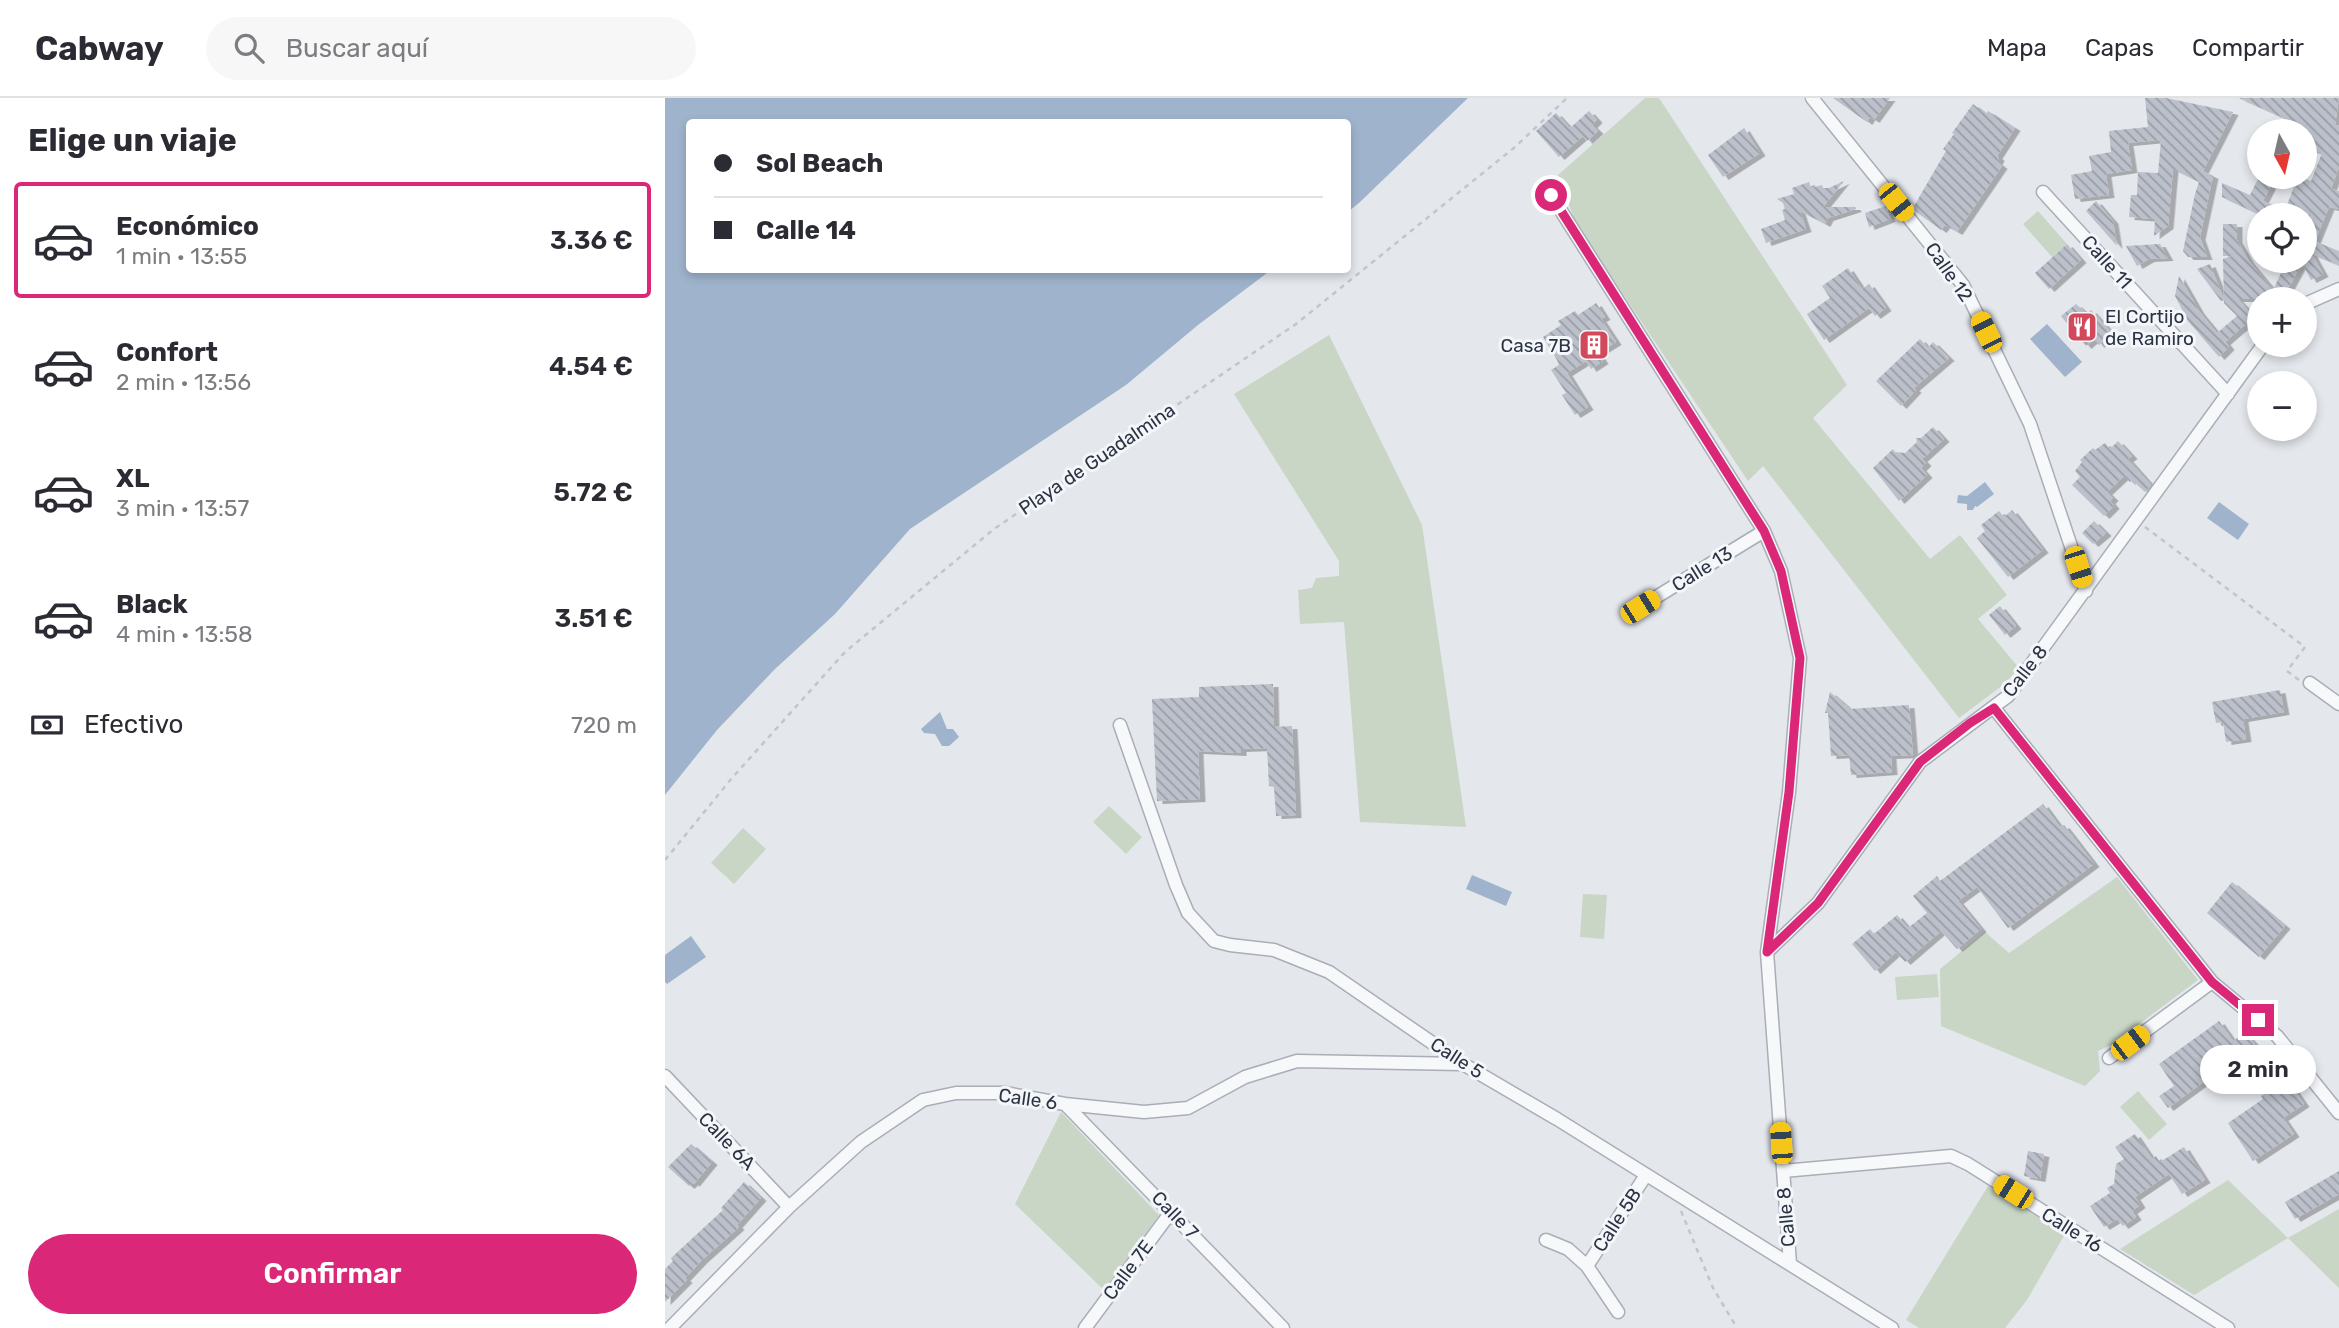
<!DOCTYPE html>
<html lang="es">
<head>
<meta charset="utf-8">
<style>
	body { margin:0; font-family:Rubik,sans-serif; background:#f7f7f7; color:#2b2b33; height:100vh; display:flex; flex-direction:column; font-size:26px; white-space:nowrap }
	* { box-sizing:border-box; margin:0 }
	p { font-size:23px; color:#7c7c81 }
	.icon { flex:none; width:38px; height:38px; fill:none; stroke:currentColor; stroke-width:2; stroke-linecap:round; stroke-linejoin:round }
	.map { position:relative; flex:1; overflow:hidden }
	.drawer { display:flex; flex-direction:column; background:#fff; width:665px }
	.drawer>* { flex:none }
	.guide { position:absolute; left:21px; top:21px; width:665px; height:154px; border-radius:7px; box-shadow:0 4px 10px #0003; display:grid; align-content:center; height:154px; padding:0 28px; background:#fff }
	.needle { width:46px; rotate:172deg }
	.controls { position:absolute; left:1582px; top:21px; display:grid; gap:14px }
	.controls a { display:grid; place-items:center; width:70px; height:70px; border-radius:50%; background:#fff; box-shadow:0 4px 10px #0003; font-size:35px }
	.end { position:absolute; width:32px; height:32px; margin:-16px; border:9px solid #db2777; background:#fff; box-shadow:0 0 0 4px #fff }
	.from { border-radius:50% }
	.bubble { position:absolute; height:49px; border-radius:24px; background:#fff; box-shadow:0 4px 10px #0003; font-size:23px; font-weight:600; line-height:49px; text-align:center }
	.car { position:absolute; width:21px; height:42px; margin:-21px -10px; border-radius:9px; box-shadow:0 0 5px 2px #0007; background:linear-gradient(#f5c518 24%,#345 0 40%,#f5c518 0 76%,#345 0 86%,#f5c518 0) }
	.guide b { display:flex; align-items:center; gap:24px; height:66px; font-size:26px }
	.guide b+b { border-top:2px solid #e1e1e2 }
	.guide i { width:18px; height:18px; background:#2b2b33 }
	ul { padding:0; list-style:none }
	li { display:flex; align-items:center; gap:21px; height:116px; margin:0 14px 10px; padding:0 14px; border:4px solid transparent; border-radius:7px }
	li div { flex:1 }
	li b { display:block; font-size:26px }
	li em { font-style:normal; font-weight:600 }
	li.selected { border-color:#db2777 }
	li>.icon { width:63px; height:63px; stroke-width:1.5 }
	h2 { padding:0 28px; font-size:32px; line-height:84px }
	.pay { display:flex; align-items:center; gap:18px; height:77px; padding:0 28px; font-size:26px }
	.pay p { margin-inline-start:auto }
	.primary-button { display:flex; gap:14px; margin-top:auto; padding:14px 28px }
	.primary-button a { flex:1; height:80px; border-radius:42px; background:#db2777; color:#fff; font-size:28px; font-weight:600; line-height:80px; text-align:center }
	header { display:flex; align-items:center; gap:42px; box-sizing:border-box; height:98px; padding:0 35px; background:#fff; border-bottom:2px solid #e1e1e2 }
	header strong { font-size:33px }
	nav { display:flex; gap:38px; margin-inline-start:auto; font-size:24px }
	.search { width:490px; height:63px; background:#f7f7f7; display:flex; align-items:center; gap:18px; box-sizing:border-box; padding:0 24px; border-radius:38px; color:#7c7c81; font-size:26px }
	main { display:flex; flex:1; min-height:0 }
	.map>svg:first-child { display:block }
	.green { fill:#c9d6c5 }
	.water { fill:#9fb4cc }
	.building { fill:url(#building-back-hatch); fill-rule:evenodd; filter:url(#shadow) }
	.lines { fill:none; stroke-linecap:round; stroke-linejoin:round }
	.minor-casing { stroke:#a9aeb7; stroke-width:15 }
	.path { stroke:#c2c5cb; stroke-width:2.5; stroke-dasharray:5 5; stroke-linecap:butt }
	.minor { stroke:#f7f8fa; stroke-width:12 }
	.route { stroke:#db2777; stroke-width:9 }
	.labels { text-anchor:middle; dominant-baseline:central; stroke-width:6; stroke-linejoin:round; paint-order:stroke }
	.street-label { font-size:19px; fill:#2b3445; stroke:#f4f6f9 }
	.poi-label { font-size:19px; fill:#2b3445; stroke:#f4f6f9; text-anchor:start }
</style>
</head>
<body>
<header>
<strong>Cabway</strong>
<div class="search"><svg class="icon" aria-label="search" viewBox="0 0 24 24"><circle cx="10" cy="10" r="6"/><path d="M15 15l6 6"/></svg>Buscar aquí</div>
<nav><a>Mapa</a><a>Capas</a><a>Compartir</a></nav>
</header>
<main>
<section class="drawer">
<h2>Elige un viaje</h2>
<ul>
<li class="selected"><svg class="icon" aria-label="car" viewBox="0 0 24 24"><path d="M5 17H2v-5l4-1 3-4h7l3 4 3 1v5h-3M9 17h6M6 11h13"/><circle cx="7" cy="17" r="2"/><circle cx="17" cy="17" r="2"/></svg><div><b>Económico</b><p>1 min · 13:55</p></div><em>3.36 €</em></li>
<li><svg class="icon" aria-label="car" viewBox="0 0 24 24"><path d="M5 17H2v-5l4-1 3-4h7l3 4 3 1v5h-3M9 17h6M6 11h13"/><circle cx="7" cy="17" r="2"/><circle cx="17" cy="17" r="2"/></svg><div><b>Confort</b><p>2 min · 13:56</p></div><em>4.54 €</em></li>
<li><svg class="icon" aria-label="car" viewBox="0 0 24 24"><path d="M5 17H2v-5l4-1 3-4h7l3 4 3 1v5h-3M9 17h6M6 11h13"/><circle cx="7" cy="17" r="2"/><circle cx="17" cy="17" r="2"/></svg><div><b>XL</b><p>3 min · 13:57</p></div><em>5.72 €</em></li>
<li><svg class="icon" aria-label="car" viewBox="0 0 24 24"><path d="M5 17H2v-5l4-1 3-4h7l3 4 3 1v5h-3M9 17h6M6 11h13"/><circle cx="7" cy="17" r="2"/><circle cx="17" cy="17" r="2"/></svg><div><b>Black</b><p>4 min · 13:58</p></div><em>3.51 €</em></li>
</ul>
<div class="pay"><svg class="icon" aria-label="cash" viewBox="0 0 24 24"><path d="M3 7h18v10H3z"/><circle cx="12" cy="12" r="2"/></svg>Efectivo<p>720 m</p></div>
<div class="primary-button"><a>Confirmar</a></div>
</section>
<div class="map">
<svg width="1674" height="1230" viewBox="0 0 1674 1230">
	<defs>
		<pattern id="building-back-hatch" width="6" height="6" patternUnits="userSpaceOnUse" patternTransform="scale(1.75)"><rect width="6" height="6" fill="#bbc0ca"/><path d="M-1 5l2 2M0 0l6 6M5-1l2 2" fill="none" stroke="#989da6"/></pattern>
		<filter id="shadow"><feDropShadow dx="5.5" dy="3" stdDeviation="0" flood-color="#0004"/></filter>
	</defs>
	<rect width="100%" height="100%" fill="#e4e7ec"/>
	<path class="green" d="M980 0H994L1182 287 1148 320 1265 461 1295 437 1342 497 1313 521 1354 570 1338 587 1294 620 1098 368 1083 383 911 126 893 77Z
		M1373 113 1402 146 1387 159 1358 126Z
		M664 237 757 427 801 729 695 724 679 524 635 526 633 492 647 490 651 480 674 478V463L569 296Z
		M444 708 477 739 461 756 428 724Z
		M78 730 101 751 69 786 46 765Z
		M1452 779 1533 882 1446 947 1433 953 1435 973 1420 988 1276 928 1275 871 1320 834 1344 855Z
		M918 796 942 797 939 841 915 839Z
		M1272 876 1274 899 1232 902 1230 879Z
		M1473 993 1502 1026 1484 1042 1455 1009Z
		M396 1014 494 1117 439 1192 350 1106Z
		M1563 1082 1623 1140 1674 1111V1190L1623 1140 1529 1197 1455 1151Z
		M1323 1088 1400 1136 1362 1202 1340 1230H1254L1241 1222Z"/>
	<path class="water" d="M0 0H803L695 104 683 114 682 24H24V172H606L533 227 461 287 245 431 170 516 110 571 52 632 0 697Z
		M1382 226 1417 264 1400 279 1365 241Z
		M1320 384 1329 396 1312 409 1310 408 1308 412H1302V406L1292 405 1293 397 1302 398Z
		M1554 404 1584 426 1573 442 1542 420Z
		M275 614 282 631H288L294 639 284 648H277L270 636 259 635 256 631Z
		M807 777 847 794 841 808 801 791Z
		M26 838 41 859 2 886 0 884V857Z"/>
	<path class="building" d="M1168 0H1225L1209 22 1205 19 1202 24Z
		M1480 0H1501L1568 14 1538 73 1548 78 1535 139 1542 159H1523L1518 153 1530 96 1534 84 1508 71 1503 128 1489 138 1490 121 1464 119 1466 97H1472L1473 74 1493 75 1496 42 1463 45 1467 72 1441 76 1444 97 1410 101 1406 77 1427 73 1424 58 1446 54 1444 33 1483 29Z
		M1574 0H1674L1670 27H1674V69L1666 91 1674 93V111L1664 109 1650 143 1640 138 1646 117H1595L1557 99V85L1585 97 1594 79H1636L1646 83 1657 55 1640 50V33H1617L1623 22ZM1609 81 1629 89 1620 112 1598 103Z
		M1308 6 1321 16 1323 13 1350 30 1332 58 1334 60 1332 64 1337 68 1292 134 1280 127 1276 132 1250 113 1249 108 1281 53 1278 51 1289 36 1287 35Z
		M924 13 932 22 927 27 933 33 922 43 918 38 894 59 871 33 891 15 905 30Z
		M1079 30 1095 55 1058 79 1043 57Z
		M1179 83 1158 109H1190L1191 111 1163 120 1160 126 1135 113 1141 131 1101 145 1096 131 1120 122 1117 112 1120 111 1118 105 1112 101 1129 96 1127 90 1144 84 1146 90 1157 87 1158 90H1164Z
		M1431 103 1448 123 1452 148 1421 113Z
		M1221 108 1225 121 1204 129 1200 115Z
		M1558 126H1572V142L1584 163 1608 192 1616 175 1619 163H1640V152L1644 141 1674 153V167L1647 156 1658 176 1646 182 1637 165 1623 191 1615 200 1616 201H1573L1589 219 1560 244 1564 249 1554 259 1523 223 1510 198 1514 178 1534 213 1552 235 1572 218 1559 205 1558 161 1567 158H1558Z
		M1402 146 1416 162 1384 191 1370 175Z
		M1495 146 1503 160 1484 161 1472 168 1461 148Z
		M1545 166 1559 202 1556 203 1532 171Z
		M1183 170 1197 191 1204 186 1221 210 1210 218 1204 210 1159 242 1142 216 1165 200 1157 188Z
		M931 205 940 219 936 221 951 244 933 255 938 263 926 271 921 263 902 275 923 309 910 317 897 297 901 295 886 272 894 267 892 262 878 239 896 227 893 223 910 213 913 217Z
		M1411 206 1422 216 1426 212 1447 235 1434 247 1429 241 1421 248 1396 218Z
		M1255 241 1263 250 1268 244 1284 260 1249 290 1251 292 1236 308 1211 283Z
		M1268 329 1279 341 1257 361 1261 365 1256 370 1262 377 1234 403 1208 370 1228 351 1230 354 1240 355 1252 344 1251 340H1256Z
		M1453 343 1467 358 1463 361 1486 387 1480 394 1467 382 1465 384 1459 378 1442 394 1448 400 1445 403 1449 408 1439 418 1407 387 1415 379 1410 373 1417 364 1415 362 1428 350 1430 352 1440 345 1445 351Z
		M1347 412 1378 452 1343 479 1312 440 1320 433 1316 427 1334 413 1339 419Z
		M1429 423 1441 435 1428 446 1417 435Z
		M1335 508 1351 528 1340 537 1324 517Z
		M608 586 609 629 627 628 631 717 611 718 609 689 604 688 602 650 576 651V655L533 653 535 701 492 703 487 601 534 599V589Z
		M1615 592 1619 614 1578 621 1581 641 1561 644 1558 624 1551 625 1547 604Z
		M1165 594 1185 611 1244 607 1248 657 1226 658 1227 674 1186 677 1184 657 1166 658 1163 615H1160Z
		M1378 706 1395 729 1399 727 1429 766 1343 830 1312 789 1293 803 1316 831 1292 851 1276 833 1240 864 1231 854 1210 873 1187 846 1205 831 1209 836 1232 817 1243 830 1262 815 1248 798 1272 778 1275 783Z
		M1567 784 1620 828 1594 859 1542 815Z
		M1554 923 1568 943 1580 935 1590 946 1503 1010 1494 998 1509 988 1494 966Z
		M1622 981 1639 1006 1618 1020 1629 1036 1588 1063 1563 1025 1598 1001 1596 998Z
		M1470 1036 1487 1061 1491 1058 1495 1064 1519 1049 1540 1082 1517 1096 1504 1076 1470 1099 1475 1107 1467 1113 1471 1119 1458 1128 1452 1121 1439 1129 1425 1108 1445 1095 1442 1090 1449 1086 1451 1066 1459 1061 1450 1049Z
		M26 1046 47 1064 29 1086 28 1084 24 1088 3 1069Z
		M1363 1053 1379 1056 1375 1081 1359 1078Z
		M1674 1073V1096L1630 1121 1620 1104Z
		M79 1084 96 1100 72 1127 74 1129 37 1162 20 1180 22 1182 0 1204V1171L8 1163 6 1160 58 1112 56 1110Z"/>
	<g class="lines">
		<g class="minor-casing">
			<path id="minor" d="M1147 0 1298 187 1365 326 1421 493
				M1378 94 1563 296
				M886 97 1099 433
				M1640 206 1674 191
				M975 509 1099 433 1116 473 1135 560 1124 694 1102 854
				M1645 585 1674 606
				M1329 610 1547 884 1612 938 1674 1015
				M455 627 511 787 523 815 549 843 565 847 609 852 664 874 798 966 892 1021 1227 1230
				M1444 960 1547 884
				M0 978 124 1109
				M400 1006 618 1230
				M1118 1073 1286 1058 1303 1066 1563 1230
				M881 1142 903 1151 922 1168 981 1077
				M1125 1166 1102 854 1153 805 1255 664 1343 598 1598 247
				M922 1168 953 1214
				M5 1230 124 1109 196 1044 258 1002 291 995H340L400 1006 479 1014 523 1010 580 979 632 963 797 966
				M420 1230 506 1114"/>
		</g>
		<path class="path" d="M1480 429 1640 549 1622 573 1634 582
			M0 762 67 680 180 554 329 431 631 226 850 49 902 0
			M1016 1113 1048 1190 1072 1230"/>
		<use href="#minor" class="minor"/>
	</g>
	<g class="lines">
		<path class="route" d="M886 97 1099 433 1116 473 1135 560 1124 694 1102 854 1153 805 1255 664 1305 625 1329 610 1547 884 1593 922"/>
	</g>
	<defs>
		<g id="restaurant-square" transform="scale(1.575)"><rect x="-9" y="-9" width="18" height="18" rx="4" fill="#d1495b" stroke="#f4f6f9"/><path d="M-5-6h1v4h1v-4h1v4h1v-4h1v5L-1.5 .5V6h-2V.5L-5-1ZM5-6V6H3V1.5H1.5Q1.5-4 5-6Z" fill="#fff"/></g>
		<g id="building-square" transform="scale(1.575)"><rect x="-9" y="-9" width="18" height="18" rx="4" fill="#d1495b" stroke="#f4f6f9"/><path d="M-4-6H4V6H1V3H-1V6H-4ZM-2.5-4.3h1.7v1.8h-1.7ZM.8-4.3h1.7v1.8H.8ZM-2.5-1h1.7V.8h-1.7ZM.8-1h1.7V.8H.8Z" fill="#fff"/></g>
	</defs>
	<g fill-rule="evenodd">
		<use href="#restaurant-square" x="1417" y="229"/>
		<use href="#building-square" x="929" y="247"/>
	</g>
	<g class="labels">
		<g class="street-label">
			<text transform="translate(1442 164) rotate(48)">Calle 11</text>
			<text transform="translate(1284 174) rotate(55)">Calle 12</text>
			<text transform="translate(432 361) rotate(-34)">Playa de Guadalmina</text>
			<text transform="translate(1037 471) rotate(-32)">Calle 13</text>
			<text transform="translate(1360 573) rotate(-52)">Calle 8</text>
			<text transform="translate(792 960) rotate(33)">Calle 5</text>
			<text transform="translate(363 1001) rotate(8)">Calle 6</text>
			<text transform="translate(62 1043) rotate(46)">Calle 6A</text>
			<text transform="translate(510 1117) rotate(46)">Calle 7</text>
			<text transform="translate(1121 1119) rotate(-95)">Calle 8</text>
			<text transform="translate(952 1122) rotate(-57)">Calle 5B</text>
			<text transform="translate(1407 1132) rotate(32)">Calle 16</text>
			<text transform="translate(463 1172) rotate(-53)">Calle 7E</text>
		</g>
		<g class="poi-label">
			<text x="1440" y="218">El Cortijo<tspan x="1440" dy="22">de Ramiro</tspan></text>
			<text x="906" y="247" text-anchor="end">Casa 7B</text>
		</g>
	</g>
</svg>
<div class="controls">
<a><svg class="needle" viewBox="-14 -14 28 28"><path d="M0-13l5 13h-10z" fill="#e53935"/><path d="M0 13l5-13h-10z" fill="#7c7c81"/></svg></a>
<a><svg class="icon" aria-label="locate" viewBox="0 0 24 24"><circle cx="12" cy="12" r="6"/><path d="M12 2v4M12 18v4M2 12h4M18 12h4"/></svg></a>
<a>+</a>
<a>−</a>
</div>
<i class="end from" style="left:886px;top:97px"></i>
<i class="end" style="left:1593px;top:922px"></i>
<div class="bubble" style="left:1535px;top:947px;width:116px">2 min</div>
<i class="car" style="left:1231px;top:104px;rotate:141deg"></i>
<i class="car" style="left:1321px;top:234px;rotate:334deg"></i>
<i class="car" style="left:1413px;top:469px;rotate:162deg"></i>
<i class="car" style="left:975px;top:509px;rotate:58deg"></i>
<i class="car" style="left:1465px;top:945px;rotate:53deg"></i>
<i class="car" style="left:1116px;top:1045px;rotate:356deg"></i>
<i class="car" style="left:1348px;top:1094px;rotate:302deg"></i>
<div class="guide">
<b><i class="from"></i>Sol Beach</b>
<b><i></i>Calle 14</b>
</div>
</div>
</main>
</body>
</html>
